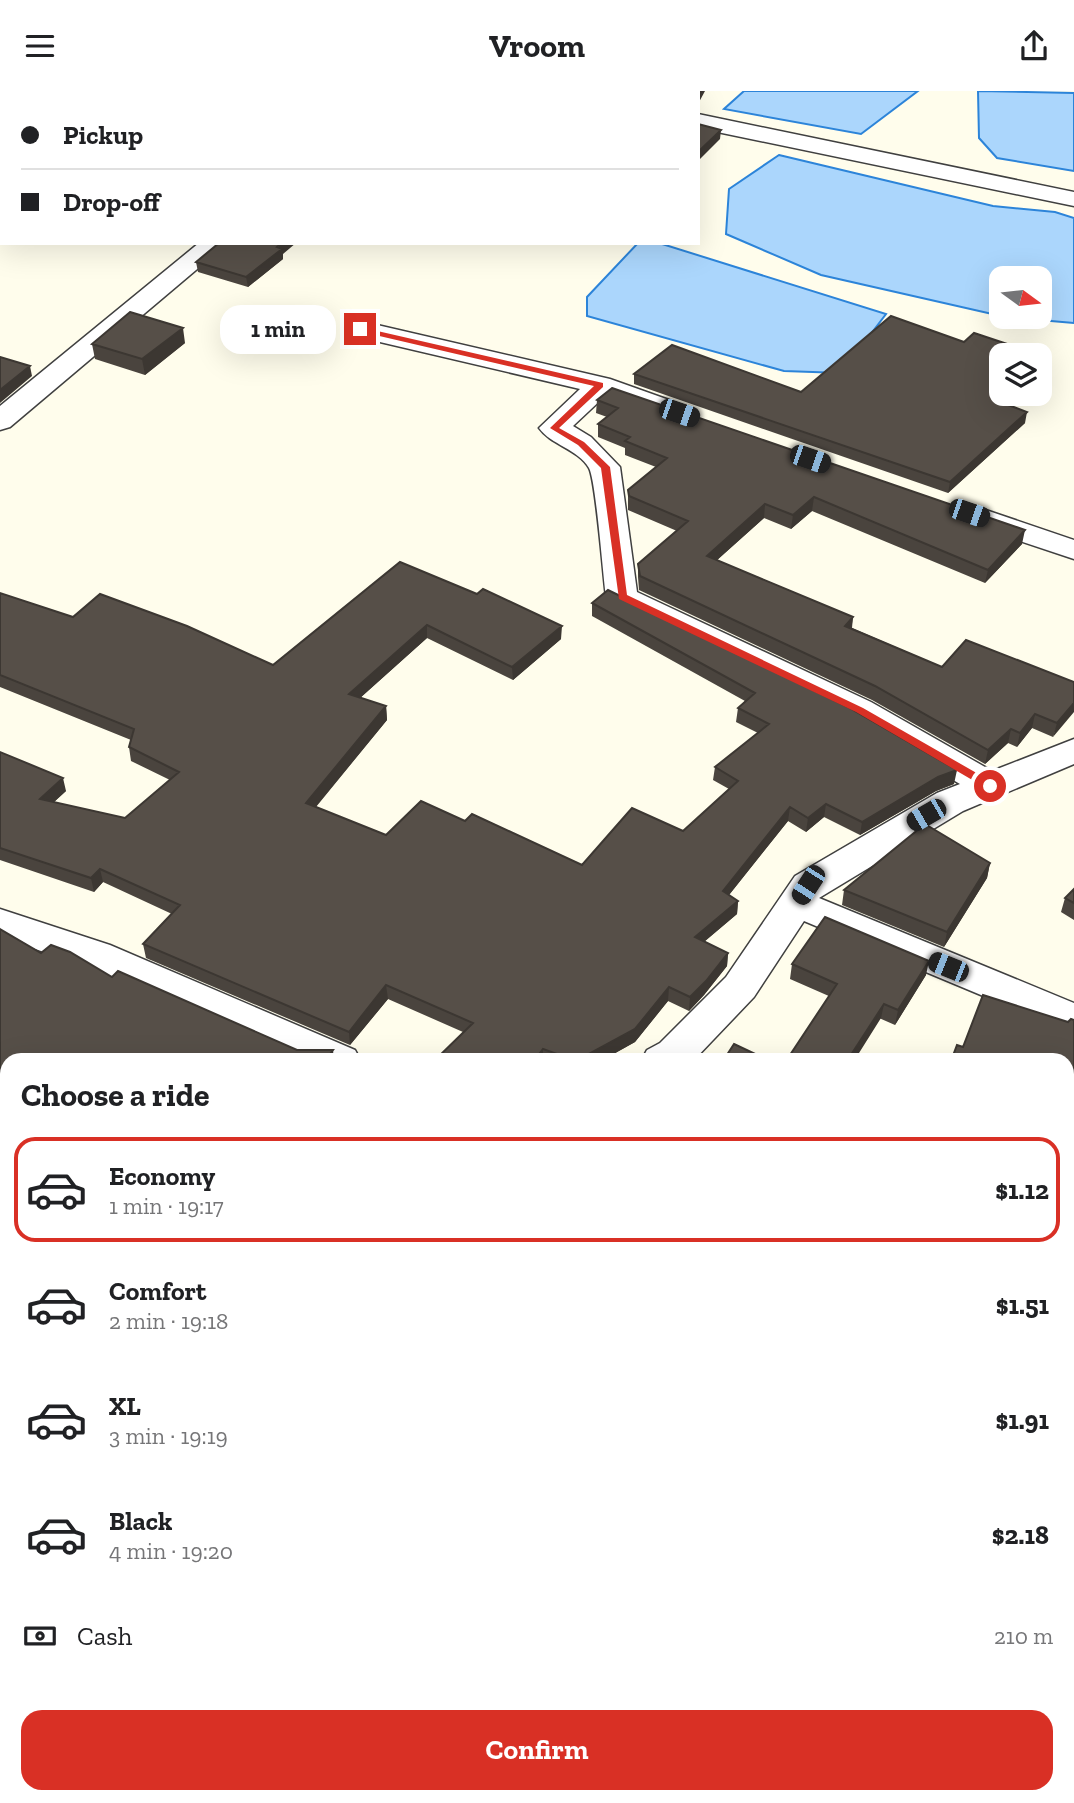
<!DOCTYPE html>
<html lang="en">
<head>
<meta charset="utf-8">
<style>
	body { margin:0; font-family:"Zilla Slab",serif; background:#f6f6f6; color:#202124; height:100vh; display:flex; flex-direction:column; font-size:26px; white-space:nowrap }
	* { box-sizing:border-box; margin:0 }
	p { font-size:23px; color:#757577 }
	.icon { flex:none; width:38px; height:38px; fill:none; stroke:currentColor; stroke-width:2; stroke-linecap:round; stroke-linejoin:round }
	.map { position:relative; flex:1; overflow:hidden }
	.details { position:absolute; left:0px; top:962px; width:1074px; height:751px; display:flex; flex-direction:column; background:#fff; border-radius:21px 21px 0 0; box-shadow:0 7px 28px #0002 }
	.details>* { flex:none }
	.banner { position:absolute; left:0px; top:0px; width:700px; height:154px; box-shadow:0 7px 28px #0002; display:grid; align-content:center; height:154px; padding:0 21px; background:#fff }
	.needle { width:46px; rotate:105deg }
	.tools { position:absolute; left:989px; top:175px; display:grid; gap:14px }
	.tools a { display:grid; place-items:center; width:63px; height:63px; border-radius:14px; background:#fff; box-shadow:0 7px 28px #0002; font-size:35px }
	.end { position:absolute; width:32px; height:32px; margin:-16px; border:9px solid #d93025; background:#fff; box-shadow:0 0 0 4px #fff }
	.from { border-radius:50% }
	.bubble { position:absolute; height:49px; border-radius:21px; background:#fff; box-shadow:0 7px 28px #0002; font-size:23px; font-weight:700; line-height:49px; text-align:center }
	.car { position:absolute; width:21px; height:42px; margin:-21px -10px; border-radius:9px; box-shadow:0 0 5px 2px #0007; background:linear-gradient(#222 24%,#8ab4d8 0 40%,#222 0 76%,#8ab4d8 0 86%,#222 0) }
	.banner b { display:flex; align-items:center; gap:24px; height:66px; font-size:26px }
	.banner b+b { border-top:2px solid #e0e0e0 }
	.banner i { width:18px; height:18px; background:#202124 }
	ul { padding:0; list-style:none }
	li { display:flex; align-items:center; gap:21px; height:105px; margin:0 14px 10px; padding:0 7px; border:4px solid transparent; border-radius:21px }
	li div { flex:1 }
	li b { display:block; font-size:26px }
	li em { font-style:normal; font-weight:700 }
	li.current { border-color:#d93025 }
	li>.icon { width:63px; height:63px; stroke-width:1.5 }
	h2 { padding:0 21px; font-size:32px; line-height:84px }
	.pay { display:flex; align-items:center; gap:18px; height:77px; padding:0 21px; font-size:26px }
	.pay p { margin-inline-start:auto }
	.primary-button { display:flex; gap:14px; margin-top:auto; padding:14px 21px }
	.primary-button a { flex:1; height:80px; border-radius:21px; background:#d93025; color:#fff; font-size:28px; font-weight:700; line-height:80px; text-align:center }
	header { display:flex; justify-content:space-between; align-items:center; height:91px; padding:0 21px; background:#fff; font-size:32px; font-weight:700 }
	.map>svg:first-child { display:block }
	.water { fill:#abd6fc; stroke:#2c84d9; stroke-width:2 }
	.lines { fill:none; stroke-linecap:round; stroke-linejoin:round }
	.minor-casing { stroke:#404040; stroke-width:3 }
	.minor { fill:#fff; fill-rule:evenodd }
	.wall { fill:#4a443e }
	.shaded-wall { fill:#3c3732 }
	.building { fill:#564f48; stroke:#3c3732; stroke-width:2 }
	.route { fill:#d93025 }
</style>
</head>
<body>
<header><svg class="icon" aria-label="menu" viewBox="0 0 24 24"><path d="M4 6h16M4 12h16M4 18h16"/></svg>Vroom<svg class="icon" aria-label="share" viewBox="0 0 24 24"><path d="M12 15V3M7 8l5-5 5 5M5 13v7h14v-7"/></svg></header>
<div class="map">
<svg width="1074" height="1712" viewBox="0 0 1074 1712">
	<rect width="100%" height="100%" fill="#fffdec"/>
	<path class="water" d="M744 0H918L861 43 724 18Z
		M978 0 1074 2V80L997 67 979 47Z
		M779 64 993 115 1055 121 1074 127V232L1006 226H1040V187H1001V225L821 184 726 143 729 98Z
		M638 152H659L886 223 841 282 784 280 587 225V206Z
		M7 1307V1706H561L558 1712H0V1317Z"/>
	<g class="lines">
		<g class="minor-casing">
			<path id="minor" d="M698 23 1074 101V115L698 37Z
				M199 152H228L10 336 0 339V315Z
				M360 230 610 288 669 309 673 315 669 321 659 324 605 305 573 335 591 346 620 376 637 501 871 611 992 680 1074 648V673L963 720 819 807 1074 912V943L804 830 754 906 693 970H641L647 959 660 952 726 886 795 785 937 702 960 693 847 627 611 513 606 506C603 485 596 389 589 377 578 358 551 354 539 337L580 298 350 244 346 238 350 232Z
				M977 416 1074 449V468L966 432 962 425 966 418Z
				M0 818 110 854 355 959 361 970H300L82 874 0 846Z
				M1068 1164 1074 1166V1205L1068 1203Z
				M7 1246V1290L0 1292V1248Z"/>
		</g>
		<use href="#minor" class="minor"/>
	</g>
	<path class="wall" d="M0 0 2 2V109H0Z
		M283 163V168L248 196 198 181 196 171Z
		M185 252 145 284 95 268 92 253Z
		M1001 264V312L1025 332 948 402 634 293V283L801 301Z
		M597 309 1022 453 985 492 812 420 791 438 764 427 717 469 853 526 852 537 942 576 1074 591 1053 646 1032 637 1017 656 1008 652 985 673 872 609 639 499 638 486V473L677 440 628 419V399L656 376 625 364V357L598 346V333L607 326 596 322Z
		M400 471 561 548 513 589 427 547 360 607 386 615 387 629 316 716 386 744 465 730 582 774 683 740 729 698 713 689 715 676 758 642 736 631 738 617 745 610 592 525V512L954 693 936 700 860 744 824 726 806 741 788 730 729 804 738 810 737 823 704 851 728 862 727 875 704 904 689 920 668 910 635 951 601 970H434L463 941 388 908 350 954 146 867 143 853 172 823 103 791 94 801 0 769V661L66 700 54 711 125 727 170 689 131 670 129 656 131 649 0 596V502L73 526 273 574Z
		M990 772 987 787 944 856 842 814 844 799Z
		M1074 798V829L1061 821 1065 807Z
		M792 873 926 884 895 934 790 888Z
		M1074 929V1165L1070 1162 1074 1712H994L996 1706H1068V970L963 956Z"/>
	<path class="shaded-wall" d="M701 0H705L698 13V4Z
		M721 39 720 48 698 70V61Z
		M282 152H296L283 163V168L248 196 246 186Z
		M183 237 185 252 145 284 142 268Z
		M30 275 32 285 0 312V299Z
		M1001 303H1010L992 320 995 309Z
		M1027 321 1025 332 948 402 950 391Z
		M814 406 812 420 791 438 793 424Z
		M765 413 764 427 706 479 707 465Z
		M1025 439 1022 453 985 492 988 479Z
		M853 526 851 540 845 535Z
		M427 534V547L350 616 349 603Z
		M562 535 561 548 513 589 512 576Z
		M1074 612V621L1053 646 1057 632Z
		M386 615 387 629 308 725 306 712Z
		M1035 623 1032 637 1017 656 1020 642Z
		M1011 638 1008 652 985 673 988 659Z
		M957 679 954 693 936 700 860 744 862 731 938 686Z
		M63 687 66 700 43 721 40 708Z
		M826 713 824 726 806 741 808 727Z
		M790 716 788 730 721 814 723 800Z
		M990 772 987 787 944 856 947 841Z
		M100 778 103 791 94 801 91 787Z
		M738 810 737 823 693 860 695 846Z
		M728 862 727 875 704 904 689 920 690 906Z
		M929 870 926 884 895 934 898 919Z
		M386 894 388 908 350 954 349 941Z
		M669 896 668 910 635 951 601 970H576Z
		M884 913 881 927 854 970H847Z
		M543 958V970H534Z
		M333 959 334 970H325Z
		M7 1215V1232L0 1239V1222Z"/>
	<path class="building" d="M0 0H701L698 4V2H2V100L0 99Z
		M698 33 721 39 698 61Z
		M219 152H282L277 156 282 158 246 186 196 171Z
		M130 221 183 237 142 268 92 253Z
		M891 225 964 251 974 242 1034 262 1032 264H1001V303L995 309 1027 321 950 391 634 283 672 254 801 301Z
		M0 266 30 275 0 299Z
		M612 297 1025 439 988 479 814 406 793 424 765 413 707 465 853 526 845 535 942 576 966 549 1074 591V612L1057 632 1035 623 1020 642 1011 638 988 659 875 595 640 485 638 473 688 430 629 405 628 399 667 367 625 350 630 346 598 333 618 317 597 309Z
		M400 471 477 503 483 498 562 535 512 576 427 534 349 603 386 615 306 712 386 744 421 710 465 730 472 723 582 774 632 717 683 740 738 690 715 676 769 633 738 617 755 602 592 512 608 499 848 616 957 679 938 686 862 731 826 713 808 727 790 716 723 800 738 810 695 846 728 862 706 890 690 906 669 896 635 938 576 970 543 958 534 970H434L473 932 386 894 349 941 143 853 180 814 100 778 91 787 0 757V661L63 687 40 708 125 727 179 681 129 656 134 638 0 584V502L73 526 100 503 187 535 273 574Z
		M925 733 990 772 947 841 844 799Z
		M1074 798V812L1065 807Z
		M825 826 929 870 898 919 884 913 847 970H786L837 893 792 873Z
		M0 838 41 862 51 854 70 861 112 886 118 880 297 959H333L325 970H7V1215L0 1222Z
		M983 904 1068 931 1071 928 1074 929V1148L1070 1150 1071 1191 1074 1192V1712H995L997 1706H1068V970H951L957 954 963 956Z
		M734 953 770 970H723Z
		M719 1706H770L768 1712H725L718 1708Z
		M953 1706H981L992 1712H951Z"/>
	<path class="route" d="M360 236 603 292V296L559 337 584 351 610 376 627 504 863 617 994 692V697H986L856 621 619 508 601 377 578 354 550 337 594 295 358 240Z"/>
</svg>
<div class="tools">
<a><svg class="needle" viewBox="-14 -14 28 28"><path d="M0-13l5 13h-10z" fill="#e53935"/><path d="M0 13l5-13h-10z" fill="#757577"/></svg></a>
<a><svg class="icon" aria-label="layers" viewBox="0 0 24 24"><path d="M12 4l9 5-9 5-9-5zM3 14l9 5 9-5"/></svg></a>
</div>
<i class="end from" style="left:990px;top:695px"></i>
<i class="end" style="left:360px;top:238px"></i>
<div class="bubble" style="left:220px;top:214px;width:116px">1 min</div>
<i class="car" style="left:679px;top:322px;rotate:109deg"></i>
<i class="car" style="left:810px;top:368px;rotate:109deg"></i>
<i class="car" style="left:969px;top:422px;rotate:109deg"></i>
<i class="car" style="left:926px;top:724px;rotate:240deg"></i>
<i class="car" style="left:808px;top:794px;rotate:213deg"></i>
<i class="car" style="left:948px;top:876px;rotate:292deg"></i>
<div class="banner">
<b><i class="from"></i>Pickup</b>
<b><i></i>Drop-off</b>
</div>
<section class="details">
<h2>Choose a ride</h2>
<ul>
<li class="current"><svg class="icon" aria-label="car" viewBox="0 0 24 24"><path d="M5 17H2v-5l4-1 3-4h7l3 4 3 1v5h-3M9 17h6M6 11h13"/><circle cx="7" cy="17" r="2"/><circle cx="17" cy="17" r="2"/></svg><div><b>Economy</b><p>1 min · 19:17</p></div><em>$1.12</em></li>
<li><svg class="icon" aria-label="car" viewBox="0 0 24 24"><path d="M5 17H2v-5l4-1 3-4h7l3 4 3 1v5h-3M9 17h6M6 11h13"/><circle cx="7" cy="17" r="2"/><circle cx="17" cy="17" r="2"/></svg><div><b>Comfort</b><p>2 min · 19:18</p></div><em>$1.51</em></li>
<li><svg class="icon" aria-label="car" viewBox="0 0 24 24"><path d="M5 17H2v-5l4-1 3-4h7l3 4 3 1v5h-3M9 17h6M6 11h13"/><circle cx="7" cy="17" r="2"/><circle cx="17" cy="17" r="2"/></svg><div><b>XL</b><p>3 min · 19:19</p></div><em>$1.91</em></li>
<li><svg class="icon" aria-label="car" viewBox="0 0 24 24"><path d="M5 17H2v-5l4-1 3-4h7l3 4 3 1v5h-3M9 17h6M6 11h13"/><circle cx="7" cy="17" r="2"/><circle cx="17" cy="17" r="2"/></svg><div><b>Black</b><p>4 min · 19:20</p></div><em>$2.18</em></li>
</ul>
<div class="pay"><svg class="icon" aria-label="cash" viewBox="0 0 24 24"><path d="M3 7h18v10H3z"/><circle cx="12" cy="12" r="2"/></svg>Cash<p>210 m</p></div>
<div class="primary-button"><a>Confirm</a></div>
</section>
</div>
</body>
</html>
